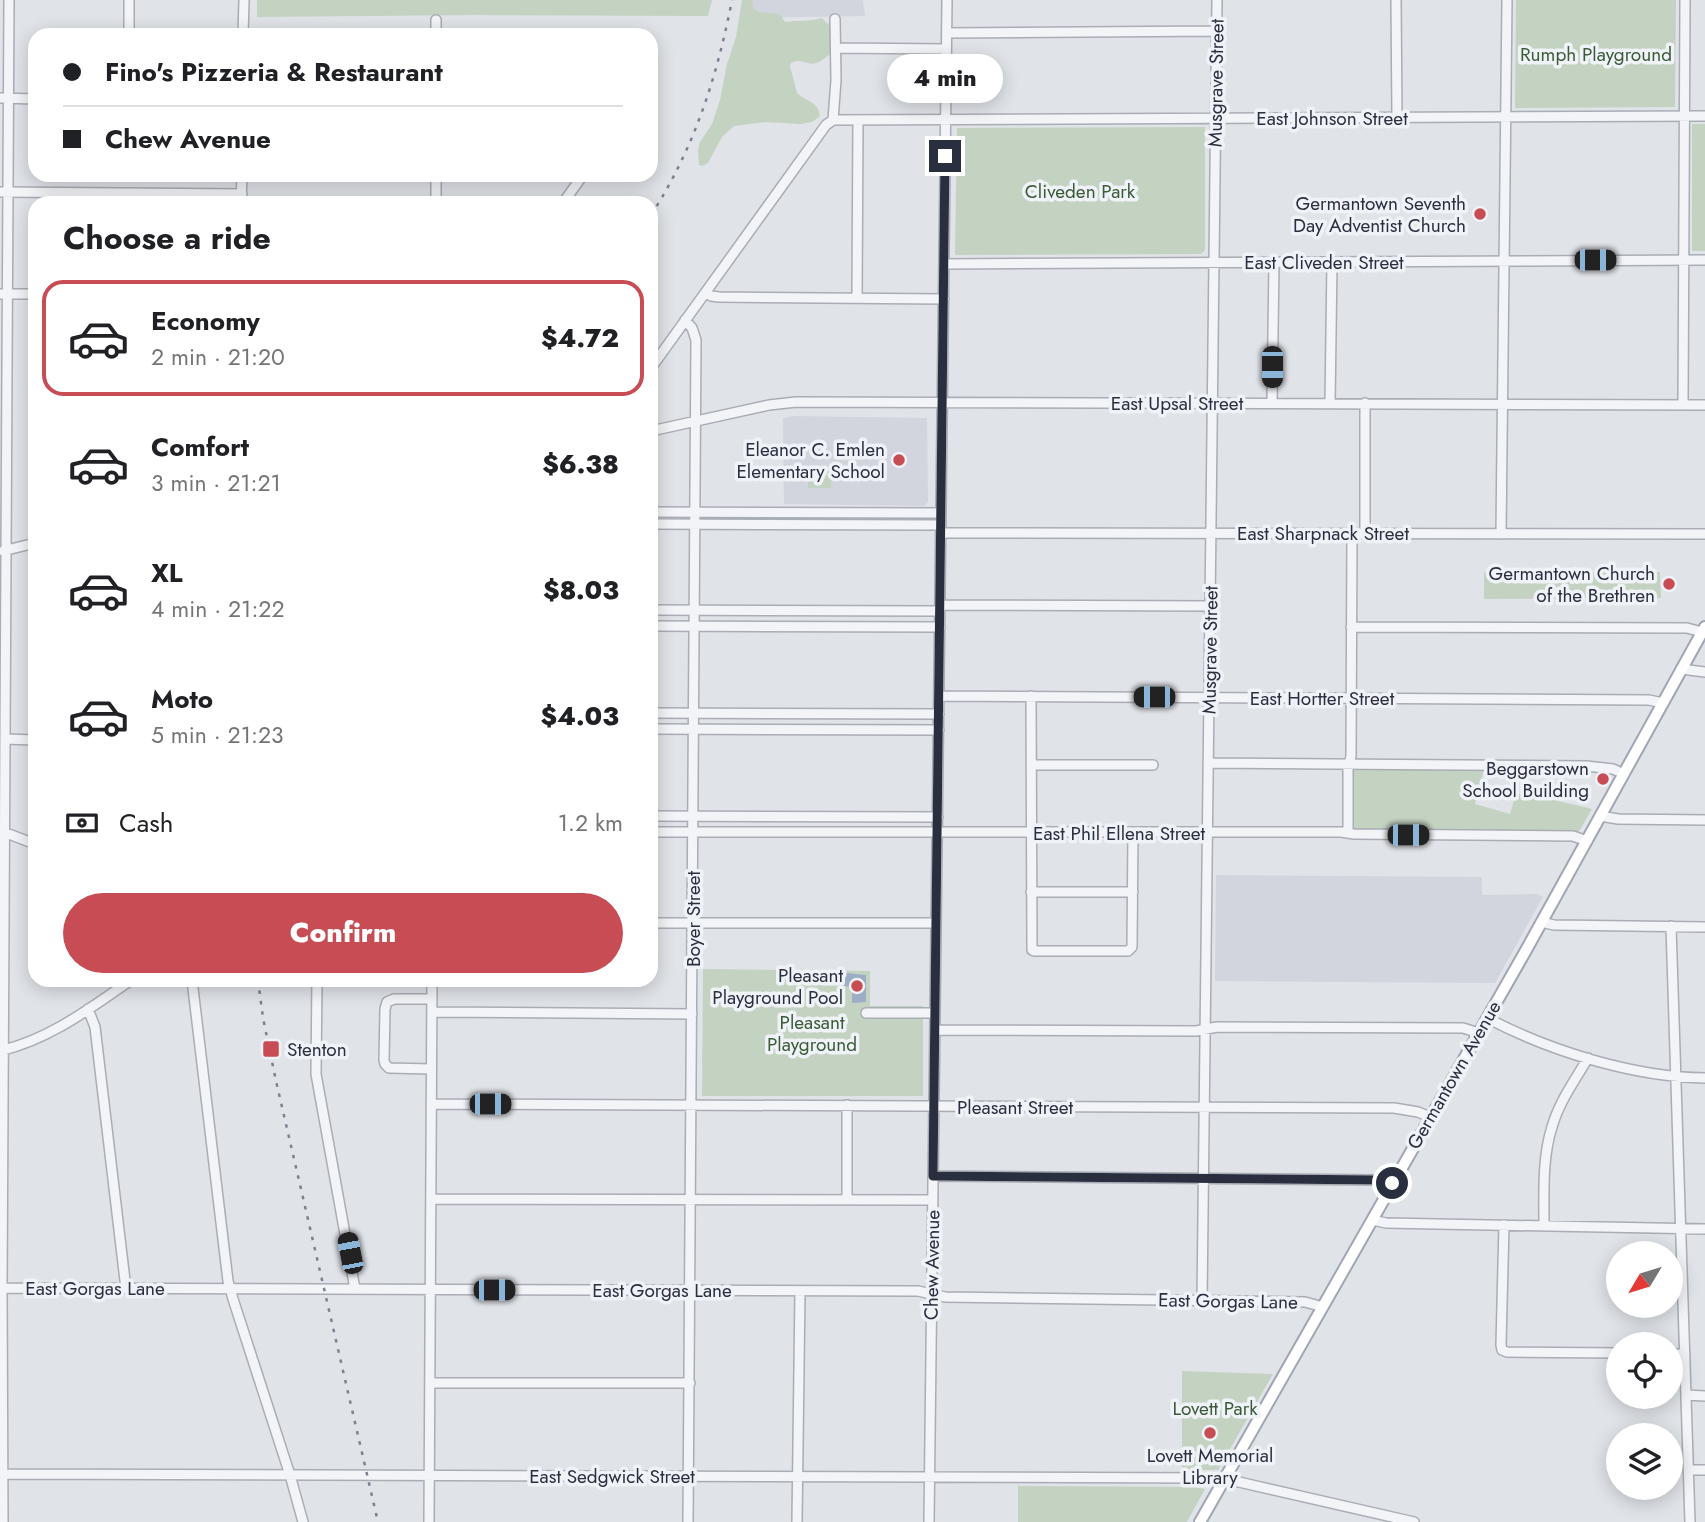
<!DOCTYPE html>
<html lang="en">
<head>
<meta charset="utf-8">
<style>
	body { margin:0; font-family:Jost,sans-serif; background:#f2f2f2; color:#202124; height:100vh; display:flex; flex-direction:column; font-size:26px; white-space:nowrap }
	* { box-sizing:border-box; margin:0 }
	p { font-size:23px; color:#757577 }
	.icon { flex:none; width:38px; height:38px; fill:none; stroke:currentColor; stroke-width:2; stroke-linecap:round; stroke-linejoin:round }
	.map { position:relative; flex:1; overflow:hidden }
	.panel { position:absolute; left:28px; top:196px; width:630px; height:791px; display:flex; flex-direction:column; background:#fff; border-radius:21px; box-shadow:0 4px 18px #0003 }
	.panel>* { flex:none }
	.top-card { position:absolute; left:28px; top:28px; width:630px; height:154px; border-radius:21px; box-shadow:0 4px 18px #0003; display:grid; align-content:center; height:154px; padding:0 35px; background:#fff }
	.needle { width:46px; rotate:232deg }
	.buttons { position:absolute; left:1606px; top:1241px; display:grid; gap:14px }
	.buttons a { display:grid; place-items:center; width:77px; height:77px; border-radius:50%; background:#fff; box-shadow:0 4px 18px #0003; font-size:35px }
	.end { position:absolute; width:32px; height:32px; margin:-16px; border:9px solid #2a2f3f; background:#fff; box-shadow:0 0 0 4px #fff }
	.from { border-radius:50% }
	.bubble { position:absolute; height:49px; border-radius:24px; background:#fff; box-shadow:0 4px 18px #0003; font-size:23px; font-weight:800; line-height:49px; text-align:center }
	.car { position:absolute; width:21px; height:42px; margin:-21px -10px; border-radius:9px; box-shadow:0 0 5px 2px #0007; background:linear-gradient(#222 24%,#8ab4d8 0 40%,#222 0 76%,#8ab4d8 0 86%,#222 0) }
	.top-card b { display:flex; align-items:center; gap:24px; height:66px; font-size:26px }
	.top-card b+b { border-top:2px solid #e0e0e0 }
	.top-card i { width:18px; height:18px; background:#202124 }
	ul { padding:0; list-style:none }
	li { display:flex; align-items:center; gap:21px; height:116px; margin:0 14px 10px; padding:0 21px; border:4px solid transparent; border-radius:21px }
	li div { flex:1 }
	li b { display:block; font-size:26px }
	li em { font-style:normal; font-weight:800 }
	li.active { border-color:#c74c53 }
	li>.icon { width:63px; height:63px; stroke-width:1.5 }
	h2 { padding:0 35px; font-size:32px; line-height:84px }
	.pay { display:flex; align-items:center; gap:18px; height:77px; padding:0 35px; font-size:26px }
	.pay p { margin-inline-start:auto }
	.button { display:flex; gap:14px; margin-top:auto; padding:14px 35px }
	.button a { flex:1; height:80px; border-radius:42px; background:#c74c53; color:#fff; font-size:28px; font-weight:800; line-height:80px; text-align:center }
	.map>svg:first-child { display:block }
	.built { fill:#d2d5dd }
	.green { fill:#c4d2c2 }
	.water { fill:#9dadc6 }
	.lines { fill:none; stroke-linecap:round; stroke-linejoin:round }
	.minor-casing { stroke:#a9adb5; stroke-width:12 }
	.major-casing { stroke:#a0a6b3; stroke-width:14 }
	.minor { stroke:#f3f4f7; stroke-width:9 }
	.major { stroke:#fff; stroke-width:10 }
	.rail { stroke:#7a8191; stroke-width:2.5; stroke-dasharray:3.5 7; stroke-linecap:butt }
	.route { stroke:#2a2f3f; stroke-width:9 }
	.poi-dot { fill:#c74c53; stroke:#eff2f6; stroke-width:2.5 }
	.labels { text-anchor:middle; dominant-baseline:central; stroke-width:7; stroke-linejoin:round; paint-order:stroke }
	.park-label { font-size:19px; fill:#3b5a38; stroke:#eff2f6 }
	.street-label { font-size:19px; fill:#2a2f3f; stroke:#eff2f6 }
	.poi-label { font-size:19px; fill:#2a2f3f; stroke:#eff2f6; text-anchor:end }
</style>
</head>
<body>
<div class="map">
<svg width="1705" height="1522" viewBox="0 0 1705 1522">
	<rect width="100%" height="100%" fill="#e0e3e8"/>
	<path class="built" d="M744 0H863L865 16 740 18Z
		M792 416 927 418 928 502 924 506 784 504 783 418Z
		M1216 875 1482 877V895L1537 894 1543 897 1495 983 1215 981Z"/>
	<path class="green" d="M257 0H712L708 16 474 15 257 17Z
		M742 0H752L753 9 760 12 780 14 785 22C797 20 809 22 822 18L831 27 832 53C827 56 821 62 816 63 806 66 802 57 791 63L790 66 797 93C806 102 818 101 820 116L812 122 800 124 765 122 734 126 722 137 708 163 702 166 699 165 698 150 700 142 712 124 720 100 727 64 736 37Z
		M1516 0H1676L1675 107 1515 108Z
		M1692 124H1705V251H1692Z
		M1205 127V250L1201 254 956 255 955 254 957 128Z
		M808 472H832L831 488H808Z
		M1484 572H1660L1661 598 1484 599Z
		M1352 769H1484L1475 804 1510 814 1516 793 1540 799 1541 797 1592 809 1578 833 1354 830 1352 828Z
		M703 969 870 971V1006H923V1096H702Z
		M1182 1371 1273 1374 1218 1470H1182Z
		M1018 1486 1194 1487 1205 1489 1187 1522H1018Z"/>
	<path class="water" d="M846 973 866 975V1002L852 1003V988L843 985Z"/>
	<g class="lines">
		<g class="minor-casing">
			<path id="minor" d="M1396 0 1397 118
				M436 20V35
				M947 33 1217 31
				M129 35V0
				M243 35 244 0
				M836 48 946 49
				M0 98 35 99
				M833 120 1705 116
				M833 120 836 80 835 19
				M0 192 242 194
				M241 203 242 175
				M436 203V175
				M563 203 583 175
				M944 264 1705 260
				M706 292 711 296 719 297 944 299
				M0 294H35
				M857 298 858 120
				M685 320 692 328 696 340 688 1522
				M651 368 826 125 833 120
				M1272 403 1274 262
				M1330 403 1332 262
				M1683 405 1685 0
				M651 431 769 405 796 402 1705 405
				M651 512 941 513
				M651 524 941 525
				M941 533 1705 534
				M1365 534V403
				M1501 534 1507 0
				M3 551 35 543
				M940 605 1210 606
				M651 610 940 611
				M651 626 940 627
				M1351 627 1687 628 1702 632
				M1681 669 1705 672
				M939 696 1649 700 1663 703
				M1031 696 1032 950 1034 951H1128L1132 947 1133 833
				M651 713 939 714
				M651 729 939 730
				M5 739 35 740
				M1208 763 1586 766 1613 769 1624 774
				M1032 765H1153
				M651 816 938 817
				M1600 816 1618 819 1705 820
				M1 831 35 844
				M651 832H1341L1354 834 1573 836 1587 841
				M1348 833V769L1351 756 1352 534
				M1031 892H1133
				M1541 922 1554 925 1705 927
				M651 923H936
				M1671 926 1690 1522
				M192 980 228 1281 233 1299 290 1475 303 1522
				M317 980 316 1074 355 1289
				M88 1009 95 1027 126 1289
				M432 1012 692 1014
				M866 1013H935
				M1487 1018C1550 1051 1633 1077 1705 1078
				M935 1030 1196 1031 1217 1027 1463 1028 1479 1033
				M0 1051C50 1039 89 1009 131 980
				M431 1069 389 1068 385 1064 384 1060 385 1009 387 1002 394 999H432
				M431 1104 1394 1108 1418 1112 1430 1117
				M933 1176 1383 1180 1393 1183
				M431 1199 933 1200
				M847 1200V1105
				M1372 1220 1386 1223 1705 1229
				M1504 1225 1501 1345 1502 1350 1507 1352 1619 1353
				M1544 1226C1544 1194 1542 1158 1552 1127 1559 1102 1575 1080 1588 1058
				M0 1288 918 1291 945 1297 1305 1302 1323 1307
				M1202 1301 1217 0
				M1671 1354H1685
				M430 1383H690
				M1686 1395 1705 1396
				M1689 1470H1705
				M0 1474 1209 1478 1239 1482 1414 1522
				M3 1522 2 1288 9 0
				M429 1522 432 980
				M797 1522 800 1291
				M929 1522 947 0"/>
		</g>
		<g class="major-casing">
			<path id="major" d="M1200 1522 1525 952 1705 627"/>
		</g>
		<use href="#minor" class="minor"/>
		<use href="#major" class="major"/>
		<path class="rail" d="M651 215C694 149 717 77 732 0
			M258 980 263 1018 276 1081 378 1522"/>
	</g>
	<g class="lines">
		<path class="route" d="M945 156 933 1176 1383 1180 1392 1183"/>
	</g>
	<g class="poi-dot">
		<circle cx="1480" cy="214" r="7"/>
		<circle cx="899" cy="460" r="7"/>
		<circle cx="1669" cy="584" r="7"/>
		<circle cx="1603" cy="779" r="7"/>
		<circle cx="857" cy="986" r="7"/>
		<rect x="262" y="1040" width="18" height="18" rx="3.5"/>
		<circle cx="1210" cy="1433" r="7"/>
	</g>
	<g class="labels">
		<g class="park-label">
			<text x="1596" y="54">Rumph Playground</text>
			<text x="1080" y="191">Cliveden Park</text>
			<text x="812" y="1022">Pleasant<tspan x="812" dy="22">Playground</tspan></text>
			<text x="1215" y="1408">Lovett Park</text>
		</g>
		<g class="street-label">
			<text transform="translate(1216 83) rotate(-89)">Musgrave Street</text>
			<text x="1332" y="118">East Johnson Street</text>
			<text x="1324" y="262">East Cliveden Street</text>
			<text x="1177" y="403">East Upsal Street</text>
			<text x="1323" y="533">East Sharpnack Street</text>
			<text transform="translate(1210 650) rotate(-89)">Musgrave Street</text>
			<text x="1322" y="698">East Hortter Street</text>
			<text x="1119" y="833">East Phil Ellena Street</text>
			<text transform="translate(693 919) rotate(-90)">Boyer Street</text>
			<text transform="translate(1454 1075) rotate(-60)">Germantown Avenue</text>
			<text x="1015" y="1107">Pleasant Street</text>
			<text transform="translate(932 1265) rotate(-89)">Chew Avenue</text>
			<text x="95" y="1288">East Gorgas Lane</text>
			<text x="662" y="1290">East Gorgas Lane</text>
			<text transform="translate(1228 1301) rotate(1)">East Gorgas Lane</text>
			<text x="612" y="1476">East Sedgwick Street</text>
		</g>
		<g class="poi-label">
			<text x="1466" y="203">Germantown Seventh<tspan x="1466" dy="22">Day Adventist Church</tspan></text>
			<text x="885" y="449">Eleanor C. Emlen<tspan x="885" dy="22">Elementary School</tspan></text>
			<text x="1655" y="573">Germantown Church<tspan x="1655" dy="22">of the Brethren</tspan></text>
			<text x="1589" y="768">Beggarstown<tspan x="1589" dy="22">School Building</tspan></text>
			<text x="843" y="975">Pleasant<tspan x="843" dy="22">Playground Pool</tspan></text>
			<text x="287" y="1049" text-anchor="start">Stenton</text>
			<text x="1210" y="1455" text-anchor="middle">Lovett Memorial<tspan x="1210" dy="22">Library</tspan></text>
		</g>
	</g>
</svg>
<div class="buttons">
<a><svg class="needle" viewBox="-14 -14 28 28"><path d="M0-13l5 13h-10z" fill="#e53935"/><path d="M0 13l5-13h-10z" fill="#757577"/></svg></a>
<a><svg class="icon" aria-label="locate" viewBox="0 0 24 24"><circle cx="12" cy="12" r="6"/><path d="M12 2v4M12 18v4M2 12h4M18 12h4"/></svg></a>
<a><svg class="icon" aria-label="layers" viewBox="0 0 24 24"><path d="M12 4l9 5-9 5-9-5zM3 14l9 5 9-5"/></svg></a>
</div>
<i class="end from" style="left:1392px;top:1183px"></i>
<i class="end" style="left:945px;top:156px"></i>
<div class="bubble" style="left:887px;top:54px;width:116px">4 min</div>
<i class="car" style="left:1595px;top:260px;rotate:90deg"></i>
<i class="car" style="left:1272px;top:367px;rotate:180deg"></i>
<i class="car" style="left:1154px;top:697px;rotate:270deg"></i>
<i class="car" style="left:1408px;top:835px;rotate:90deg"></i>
<i class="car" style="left:490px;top:1104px;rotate:90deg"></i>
<i class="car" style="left:350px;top:1253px;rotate:349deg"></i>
<i class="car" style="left:494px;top:1290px;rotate:90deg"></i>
<div class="top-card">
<b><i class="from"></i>Fino's Pizzeria &amp; Restaurant</b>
<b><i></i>Chew Avenue</b>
</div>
<section class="panel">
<h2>Choose a ride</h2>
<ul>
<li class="active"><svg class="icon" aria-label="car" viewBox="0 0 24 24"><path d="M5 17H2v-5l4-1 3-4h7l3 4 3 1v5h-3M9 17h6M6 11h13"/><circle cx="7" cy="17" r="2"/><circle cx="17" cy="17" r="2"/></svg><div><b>Economy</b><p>2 min · 21:20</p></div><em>$4.72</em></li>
<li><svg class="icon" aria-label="car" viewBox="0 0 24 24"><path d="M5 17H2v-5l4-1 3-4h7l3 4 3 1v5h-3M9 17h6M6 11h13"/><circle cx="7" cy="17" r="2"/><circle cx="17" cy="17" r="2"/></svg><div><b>Comfort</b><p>3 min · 21:21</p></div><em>$6.38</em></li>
<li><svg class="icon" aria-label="car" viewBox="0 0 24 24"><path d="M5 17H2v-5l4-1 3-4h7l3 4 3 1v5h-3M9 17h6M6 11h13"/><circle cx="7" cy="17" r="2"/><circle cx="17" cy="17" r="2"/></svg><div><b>XL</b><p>4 min · 21:22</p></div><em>$8.03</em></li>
<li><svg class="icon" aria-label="car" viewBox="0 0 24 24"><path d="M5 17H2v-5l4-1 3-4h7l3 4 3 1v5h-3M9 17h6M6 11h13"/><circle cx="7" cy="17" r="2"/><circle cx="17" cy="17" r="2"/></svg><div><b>Moto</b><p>5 min · 21:23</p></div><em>$4.03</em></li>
</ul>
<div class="pay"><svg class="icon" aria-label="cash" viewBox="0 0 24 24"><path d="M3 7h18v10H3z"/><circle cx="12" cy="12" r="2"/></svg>Cash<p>1.2 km</p></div>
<div class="button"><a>Confirm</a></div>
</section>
</div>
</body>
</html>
